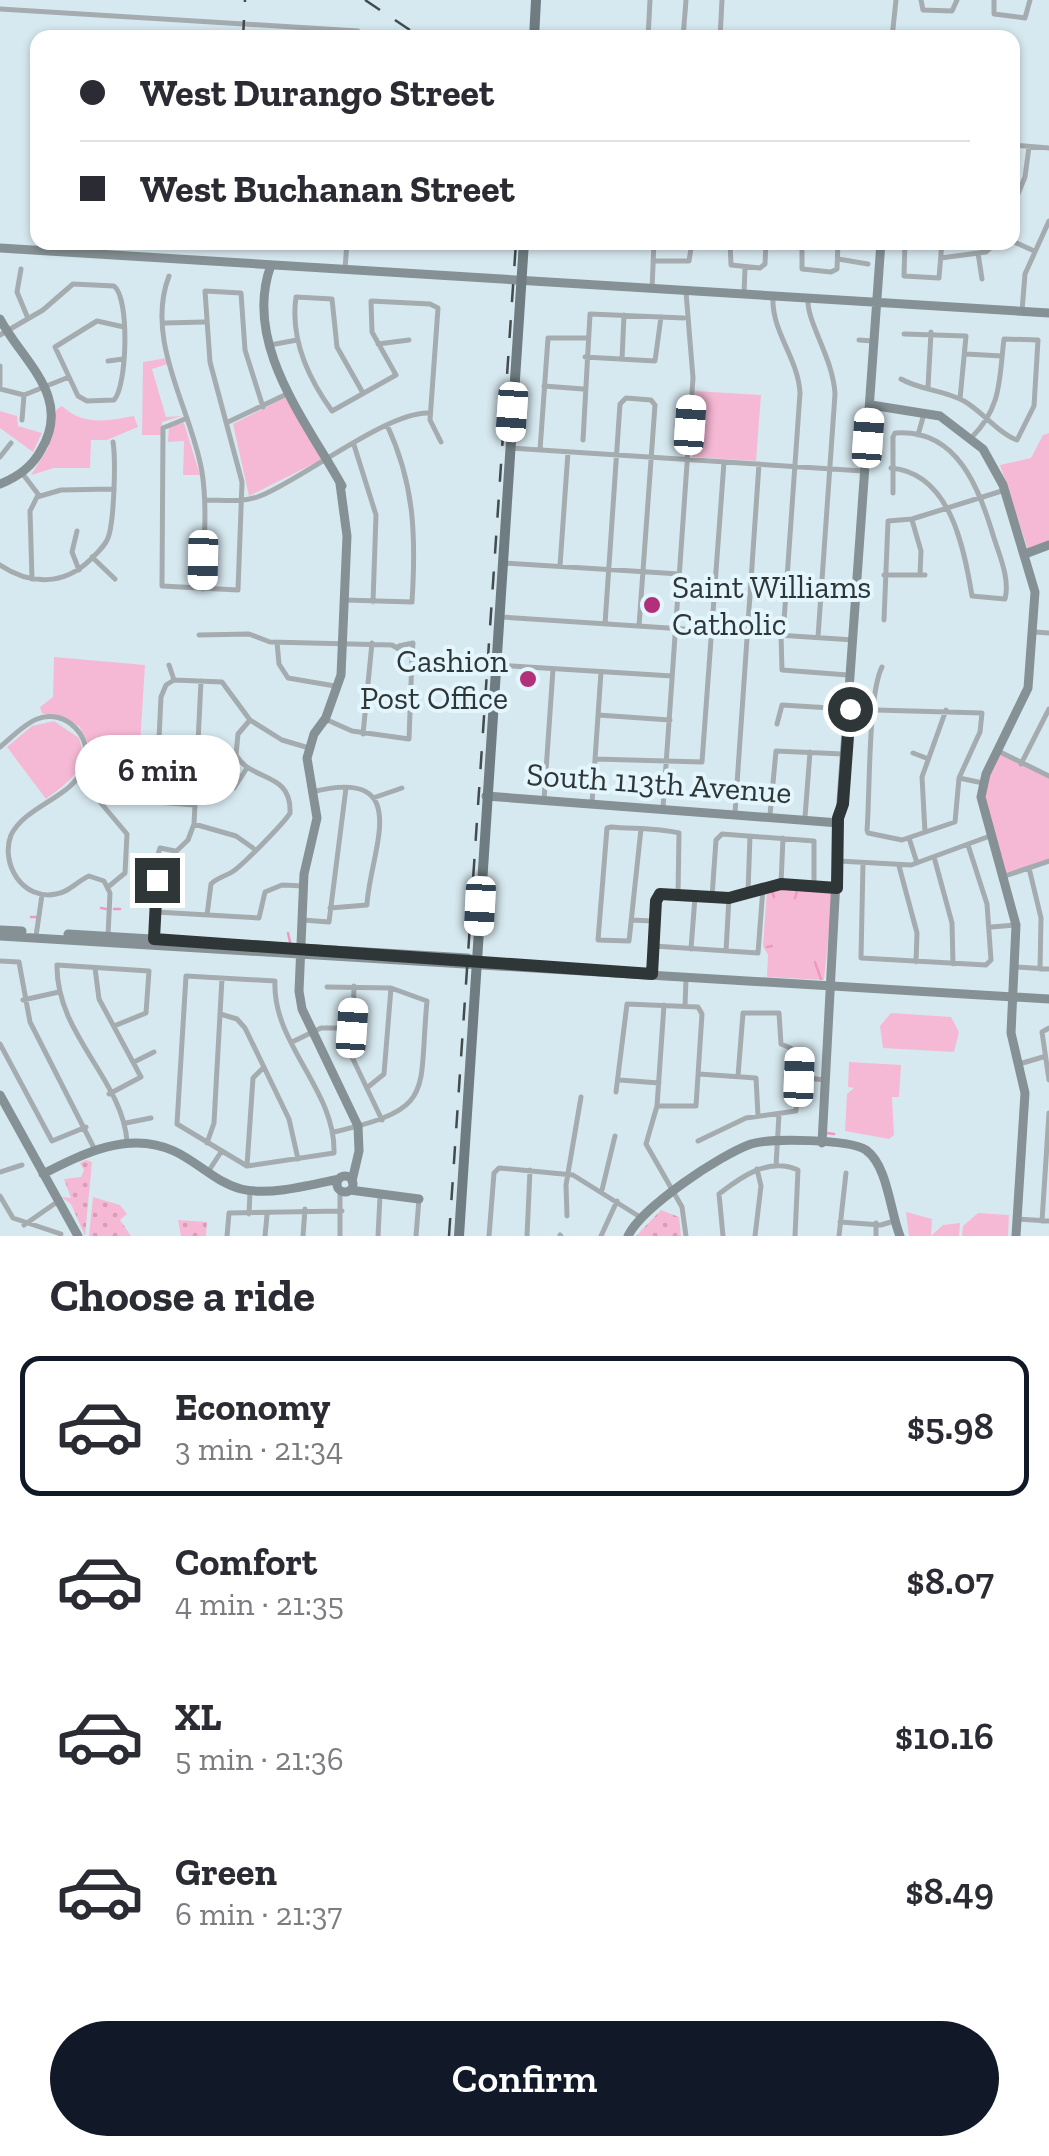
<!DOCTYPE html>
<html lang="en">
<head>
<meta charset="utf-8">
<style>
	body { margin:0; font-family:"Zilla Slab",serif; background:#f2f2f3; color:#2b2b33; height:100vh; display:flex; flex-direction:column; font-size:38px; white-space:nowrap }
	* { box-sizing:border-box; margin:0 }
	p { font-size:32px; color:#7c7c81 }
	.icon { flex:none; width:55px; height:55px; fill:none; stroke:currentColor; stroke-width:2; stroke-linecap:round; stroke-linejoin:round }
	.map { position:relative; height:1236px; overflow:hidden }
	.panel { display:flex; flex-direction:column; background:#fff; flex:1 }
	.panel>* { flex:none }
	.top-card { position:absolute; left:30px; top:30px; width:990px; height:220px; border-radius:20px; box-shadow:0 2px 8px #0004; display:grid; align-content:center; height:220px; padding:0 50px; background:#fff }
	.end { position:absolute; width:45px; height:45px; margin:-22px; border:12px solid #2f3638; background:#fff; box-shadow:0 0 0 5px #fff }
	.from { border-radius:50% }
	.bubble { position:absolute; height:70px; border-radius:35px; background:#fff; box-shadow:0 2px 8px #0004; font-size:32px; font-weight:600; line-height:70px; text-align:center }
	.car { position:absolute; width:30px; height:60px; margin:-30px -15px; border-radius:12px; box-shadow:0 0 8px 2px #0007; background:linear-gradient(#fff 24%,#345 0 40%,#fff 0 76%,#345 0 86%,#fff 0) }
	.top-card b { display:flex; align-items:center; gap:35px; height:95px; font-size:38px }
	.top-card b+b { border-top:2px solid #e1e1e2 }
	.top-card i { width:25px; height:25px; background:#2b2b33 }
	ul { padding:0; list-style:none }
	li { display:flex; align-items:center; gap:30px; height:140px; margin:0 20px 15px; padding:0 30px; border:5px solid transparent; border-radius:20px }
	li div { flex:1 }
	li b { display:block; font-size:38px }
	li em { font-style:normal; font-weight:600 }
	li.selected { border-color:#111827 }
	li>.icon { width:90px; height:90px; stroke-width:1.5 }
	h2 { padding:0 50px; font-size:45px; line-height:120px }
	.action { display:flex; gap:20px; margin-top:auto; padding:20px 50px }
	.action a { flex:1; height:115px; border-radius:60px; background:#111827; color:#fff; font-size:40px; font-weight:600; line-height:115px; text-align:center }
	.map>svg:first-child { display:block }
	.grass { fill:url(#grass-dots) }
	.green { fill:#f6b9d5 }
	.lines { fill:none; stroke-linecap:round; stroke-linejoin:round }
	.stream { stroke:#ef99c2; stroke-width:2.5 }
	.street { stroke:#a5acaf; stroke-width:5 }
	.secondary { stroke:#859195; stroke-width:9 }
	.primary { stroke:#6f7d82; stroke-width:10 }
	.rail { stroke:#434b4e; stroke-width:2.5; stroke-dasharray:18 18; stroke-linecap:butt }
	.route { stroke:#2f3638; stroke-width:12 }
	.poi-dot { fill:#b2307a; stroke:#e4f6fd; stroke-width:4 }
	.labels { text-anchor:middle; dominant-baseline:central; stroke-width:8; stroke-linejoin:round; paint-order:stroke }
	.poi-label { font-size:32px; fill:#2f3638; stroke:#e4f6fd; text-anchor:start }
	.street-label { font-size:32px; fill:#2f3638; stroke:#e4f6fd }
</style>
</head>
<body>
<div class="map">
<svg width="1049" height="1236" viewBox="0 0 1049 1236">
	<defs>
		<pattern id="grass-dots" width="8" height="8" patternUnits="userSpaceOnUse" patternTransform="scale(2.5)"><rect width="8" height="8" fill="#f6b9d5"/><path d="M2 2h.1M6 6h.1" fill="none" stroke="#d3a0b8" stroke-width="1.8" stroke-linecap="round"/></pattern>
	</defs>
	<rect width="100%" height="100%" fill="#d7e9f0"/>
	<path class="grass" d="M86 1160 92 1162 85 1236 71 1204 61 1197 71 1198 64 1179 81 1177 84 1170 80 1163Z
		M93 1197 120 1205 127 1214 120 1220 131 1236H89Z
		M661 1210 679 1217 681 1236H636Z
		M178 1220 207 1222 206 1236H181Z"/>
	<path class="green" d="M167 358 168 364 152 369 166 417 182 416 162 422V435H142L143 362Z
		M695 391 761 395 756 461 692 457Z
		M284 398H289L323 459 249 496 233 424Z
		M62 406C84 427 110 420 134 416L138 427 107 440H91L90 468H54L31 475 48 448 56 410Z
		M0 411 17 416 18 426 42 433 33 452 0 428Z
		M184 423 200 475H183L184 441 168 442 169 426Z
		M1049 433V542L1028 550 1000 465 1031 458 1043 435Z
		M54 657 145 665 137 792 126 790 107 770 90 763V747L79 726 42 713 40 707 53 697Z
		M54 721 79 738C90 769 68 782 46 799L7 747 32 726Z
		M998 751 1049 776V861L1005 876 981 801Z
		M788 887 833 892 824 980 767 977 768 955 763 946 767 891Z
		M891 1013 951 1017 959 1032 954 1052 883 1048 880 1026Z
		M849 1062 901 1065 899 1097H892L894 1135 889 1139 845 1131 847 1094 854 1088 848 1087Z
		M906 1212 932 1219 931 1236 943 1225 960 1223 959 1236H909Z
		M978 1213 1009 1215 1008 1236H962L963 1226Z"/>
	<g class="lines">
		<path class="stream" d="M772 891 774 897
			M795 898 797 891
			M101 908 106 909
			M114 909H120
			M31 917H36
			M288 933 290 942
			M767 947 772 946
			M815 962 821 979
			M827 1133 834 1134"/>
		<path class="street" d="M921 0 923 10 952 11 957 0
			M994 0V14L1025 18 1030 0
			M0 9 358 31 357 38
			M648 38 650 0
			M683 38 686 0
			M720 38 722 0
			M892 38 896 0
			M1012 145 1049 148
			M1012 208 1025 177 1029 147
			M1012 241 1032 250
			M730 242 731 265 760 268 765 264 766 242
			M802 242V269L831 272 837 269 838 242
			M905 242 904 276 939 278 942 242
			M978 253 982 279
			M941 258 986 252 997 242
			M838 259 868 264
			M653 261H689L692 242
			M21 269 17 292 27 316
			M345 269 347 242
			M169 276C144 341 192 410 202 472 208 510 203 551 203 589
			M652 289 654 242
			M744 294 745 267
			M773 296C771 332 798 357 800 393L783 635
			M808 298C806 322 833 357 835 394L818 637
			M1022 311 1025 274 1049 221
			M165 323 204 322
			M904 334 966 336 960 399
			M0 335 43 310 73 284 114 286C130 298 127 387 114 400L87 401 78 396 55 347 97 321 124 327
			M859 340 872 341
			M378 344 409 340
			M270 345 297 340
			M966 354 1002 356
			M585 357 655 361 661 317
			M622 359 624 315
			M108 361 123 359
			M0 366V385
			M901 379C920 390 944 390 964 401 983 412 998 433 1017 440L1034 406 1038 340 1004 339C999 379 1002 407 972 437
			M544 386 583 389
			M928 387 931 332
			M0 389 24 395 69 377
			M363 393 337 347 332 299 296 297C290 339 308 378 332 411L396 375 372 332 371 301 430 304 438 308 430 420 441 442
			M185 419 163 428 162 586 238 590 242 482 210 362 205 291 241 293 245 350 263 407
			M22 420 24 395
			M228 422 289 393
			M918 435 924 414
			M583 440 590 314 684 318
			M354 445 376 515 373 602
			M510 448 863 471
			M540 450 548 338H586
			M0 457 11 443
			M891 468C950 473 964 547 972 596L1005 599C1010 579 1000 557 994 538 979 489 958 428 895 433L893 437V493
			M22 473 38 494
			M205 500C223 500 243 503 260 496 303 479 389 410 430 413
			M912 520 921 551 920 575
			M77 531 72 552 79 570
			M92 557 115 579
			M503 563 680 574
			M0 565C30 585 64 586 91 559 98 552 107 544 109 535 114 517 116 461 113 442
			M560 566 568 452
			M884 575H925
			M32 579 30 511 37 497 61 490 112 489
			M345 600 412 602C416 538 415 485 387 425
			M501 617 854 640
			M884 620 888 521 912 519 1005 490
			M605 624 620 404 626 398 651 400 655 405 639 626
			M1035 632 1049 633
			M199 635 249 634 270 642 392 645 412 657 409 739 352 731 325 719
			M781 635 782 670 848 675
			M277 642 279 664 288 678 335 686
			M399 646 413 643 412 657
			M169 665 174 680
			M498 665 672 676
			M174 680 166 685 161 697 156 802 195 805
			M174 680 222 682 250 720 282 740 309 748
			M876 710 982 713 980 732 959 778 955 822 902 840 868 833 867 830C870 794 868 694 882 667
			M598 715 670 720
			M777 724 782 705 847 709
			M363 734 372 643
			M0 747C11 738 24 724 37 719 66 707 95 739 84 767 72 798 26 805 11 835 0 864 23 901 56 894 70 892 77 881 89 876L104 881 110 893 108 936
			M998 751 1049 776
			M913 753 926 758
			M595 759 702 762 724 462
			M1021 764 1049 709
			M79 777 127 834 125 873 108 887
			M959 778 983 783
			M234 788 247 768
			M312 792C417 765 369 854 367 905L330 908
			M373 798 402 788
			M544 800 553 669
			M592 803 601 672
			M663 808 693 378 686 292
			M735 813 759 464
			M770 815 776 751 843 754
			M805 817 810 752
			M194 824 236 836 253 848
			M641 829 629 941 598 940 607 828 611 827C633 829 657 828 679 833L678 895
			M925 832 922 777 946 710
			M909 838 917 863
			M934 857 952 923 953 964
			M839 861 911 865 990 836
			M863 863 861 958 986 965 991 960 987 904 968 845
			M161 866 157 857 160 848 175 851
			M899 866 917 933 916 962
			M1029 868 1041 918 1040 969
			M1005 876 1049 861
			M781 884 783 838
			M748 892 750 836
			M712 897 716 840 722 834 814 841V886
			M156 912 259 918 265 892 282 885 304 886
			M207 915 211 884C218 877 224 877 232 872 241 867 285 822 290 813 292 771 251 782 236 755L238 734 250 720
			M303 920 329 922 346 788
			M631 920 653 921
			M991 927 1016 925
			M36 936 42 895
			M154 939 161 866 188 840 194 824 201 681
			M654 946 758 953 763 888
			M691 949 695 897
			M726 951 729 897
			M0 961 19 962 30 1022 94 1148
			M1015 967 1049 969
			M95 968 99 999 141 1077 109 1094
			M652 974 656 901 660 894 732 897 781 884 833 888
			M186 976 275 981C272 1044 336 1090 334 1153L247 1166 177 1124Z
			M354 986 352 1057 382 1120
			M327 987 391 988 427 1001C418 1095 437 1108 334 1132
			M23 1000 59 992
			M664 1005 657 1106 646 1144 682 1207 686 1236
			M685 1006 686 979
			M220 1014 237 1019 245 1028 289 1119 298 1159
			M114 1026 146 1013 149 971 57 965C56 1034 122 1079 127 1141
			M1049 1028 1042 1032 1049 1080
			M292 1042 321 1028H351
			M0 1044 52 1141 86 1127
			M134 1062 154 1052
			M1019 1064 1043 1057
			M699 1074 756 1078 758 1116
			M799 1077 825 1080
			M620 1080 659 1083
			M368 1087 384 1074 391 988
			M616 1092 627 1004 698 1007 702 1014 696 1106H657
			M126 1123 151 1118
			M698 1141 746 1118 796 1111 800 1052 781 1044 779 1013H743L738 1076
			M207 1143 214 1123 222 978
			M247 1166 253 1078 264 1067
			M776 1166 779 1114
			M0 1172 22 1165
			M208 1172 221 1152
			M602 1190 615 1136
			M0 1196 13 1218 61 1234
			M249 1214 250 1192
			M567 1216 566 1185 581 1097
			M1017 1219 1049 1221
			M1042 1221 1049 1113
			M840 1222 881 1225 894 1221
			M24 1225 57 1202
			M560 1235 561 1236
			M227 1236 229 1213 342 1211
			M265 1236 267 1215
			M303 1236 305 1209
			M340 1236V1190
			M378 1236 380 1196
			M416 1236 419 1199
			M489 1236 494 1173 499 1168 573 1175 640 1217
			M527 1236 530 1170
			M601 1236 617 1201
			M723 1236 719 1194C742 1176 769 1157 798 1170L795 1236
			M755 1236 761 1186 757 1169
			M839 1236 846 1173
			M876 1236V1223"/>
		<path class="secondary" d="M0 248 1049 313
			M271 265C242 344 307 422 342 486
			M0 319C23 362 73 397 41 450 32 467 18 477 0 484
			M871 405 940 416 983 449 1003 485 1035 592 1028 688 986 774 981 797 1016 925 1011 1033 1025 1093 1016 1236
			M1025 554 1049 545
			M325 719 314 734 307 758 317 818 304 874 299 991 302 1009 358 1126 359 1151 352 1181
			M325 720 341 675 347 536 340 484
			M486 796 839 823
			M840 816 881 242
			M0 930 22 931
			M68 934 468 958 477 963
			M0 936 1049 999
			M0 1095 78 1236
			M822 1143 839 823
			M43 1174C82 1154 129 1130 174 1151 198 1162 215 1182 241 1189 269 1196 311 1185 339 1179
			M337 1184a8 8 0 1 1 16 0a8 8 0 1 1-16 0Z
			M350 1190 419 1199
			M628 1236C642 1207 720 1155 751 1144 771 1138 849 1139 866 1150 888 1166 890 1212 900 1236"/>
		<path class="primary" d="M534 38 536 0
			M459 1236 524 242"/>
		<path class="rail" d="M365 0 422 38
			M243 38 245 0
			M449 1236 516 242"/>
	</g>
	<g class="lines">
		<path class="route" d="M157 880 154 939 652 974 656 901 660 894 729 898 781 884 837 888 838 818 843 804 850 709"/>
	</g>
	<g class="poi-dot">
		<circle cx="652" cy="605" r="10"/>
		<circle cx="528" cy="679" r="10"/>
	</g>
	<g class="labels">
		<g class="poi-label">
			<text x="672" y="587">Saint Williams<tspan x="672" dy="37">Catholic</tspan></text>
			<text x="508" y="661" text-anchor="end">Cashion<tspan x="508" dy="37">Post Office</tspan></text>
		</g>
		<g class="street-label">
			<text transform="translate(659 783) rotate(4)">South 113th Avenue</text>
		</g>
	</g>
</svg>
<i class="end from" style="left:850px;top:709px"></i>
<i class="end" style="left:157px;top:880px"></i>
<div class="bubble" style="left:75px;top:735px;width:165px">6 min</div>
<i class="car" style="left:512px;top:412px;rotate:184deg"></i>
<i class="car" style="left:690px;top:425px;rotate:4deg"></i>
<i class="car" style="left:868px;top:438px;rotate:4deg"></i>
<i class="car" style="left:203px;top:560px;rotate:181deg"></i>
<i class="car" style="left:480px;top:906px;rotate:183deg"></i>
<i class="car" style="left:352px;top:1028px;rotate:4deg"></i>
<i class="car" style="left:799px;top:1077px;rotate:2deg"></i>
<div class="top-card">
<b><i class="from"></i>West Durango Street</b>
<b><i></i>West Buchanan Street</b>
</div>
</div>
<section class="panel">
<h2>Choose a ride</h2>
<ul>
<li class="selected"><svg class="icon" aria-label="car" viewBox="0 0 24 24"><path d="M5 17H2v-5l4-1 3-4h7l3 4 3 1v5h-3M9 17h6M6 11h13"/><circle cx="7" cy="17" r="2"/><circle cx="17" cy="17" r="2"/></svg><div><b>Economy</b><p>3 min · 21:34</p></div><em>$5.98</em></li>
<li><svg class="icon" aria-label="car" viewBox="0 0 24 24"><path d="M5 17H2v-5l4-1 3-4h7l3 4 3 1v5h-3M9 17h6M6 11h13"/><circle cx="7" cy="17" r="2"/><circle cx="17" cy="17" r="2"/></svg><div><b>Comfort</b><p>4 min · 21:35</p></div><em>$8.07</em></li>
<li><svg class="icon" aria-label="car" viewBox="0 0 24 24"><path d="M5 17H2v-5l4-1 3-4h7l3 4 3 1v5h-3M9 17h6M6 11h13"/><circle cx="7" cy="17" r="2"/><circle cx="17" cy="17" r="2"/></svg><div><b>XL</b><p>5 min · 21:36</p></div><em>$10.16</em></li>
<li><svg class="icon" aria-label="car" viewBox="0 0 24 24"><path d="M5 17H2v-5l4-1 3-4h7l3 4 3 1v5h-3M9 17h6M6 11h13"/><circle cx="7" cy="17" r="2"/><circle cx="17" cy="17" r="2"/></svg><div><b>Green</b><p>6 min · 21:37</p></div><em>$8.49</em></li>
</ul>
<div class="action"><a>Confirm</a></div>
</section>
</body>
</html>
